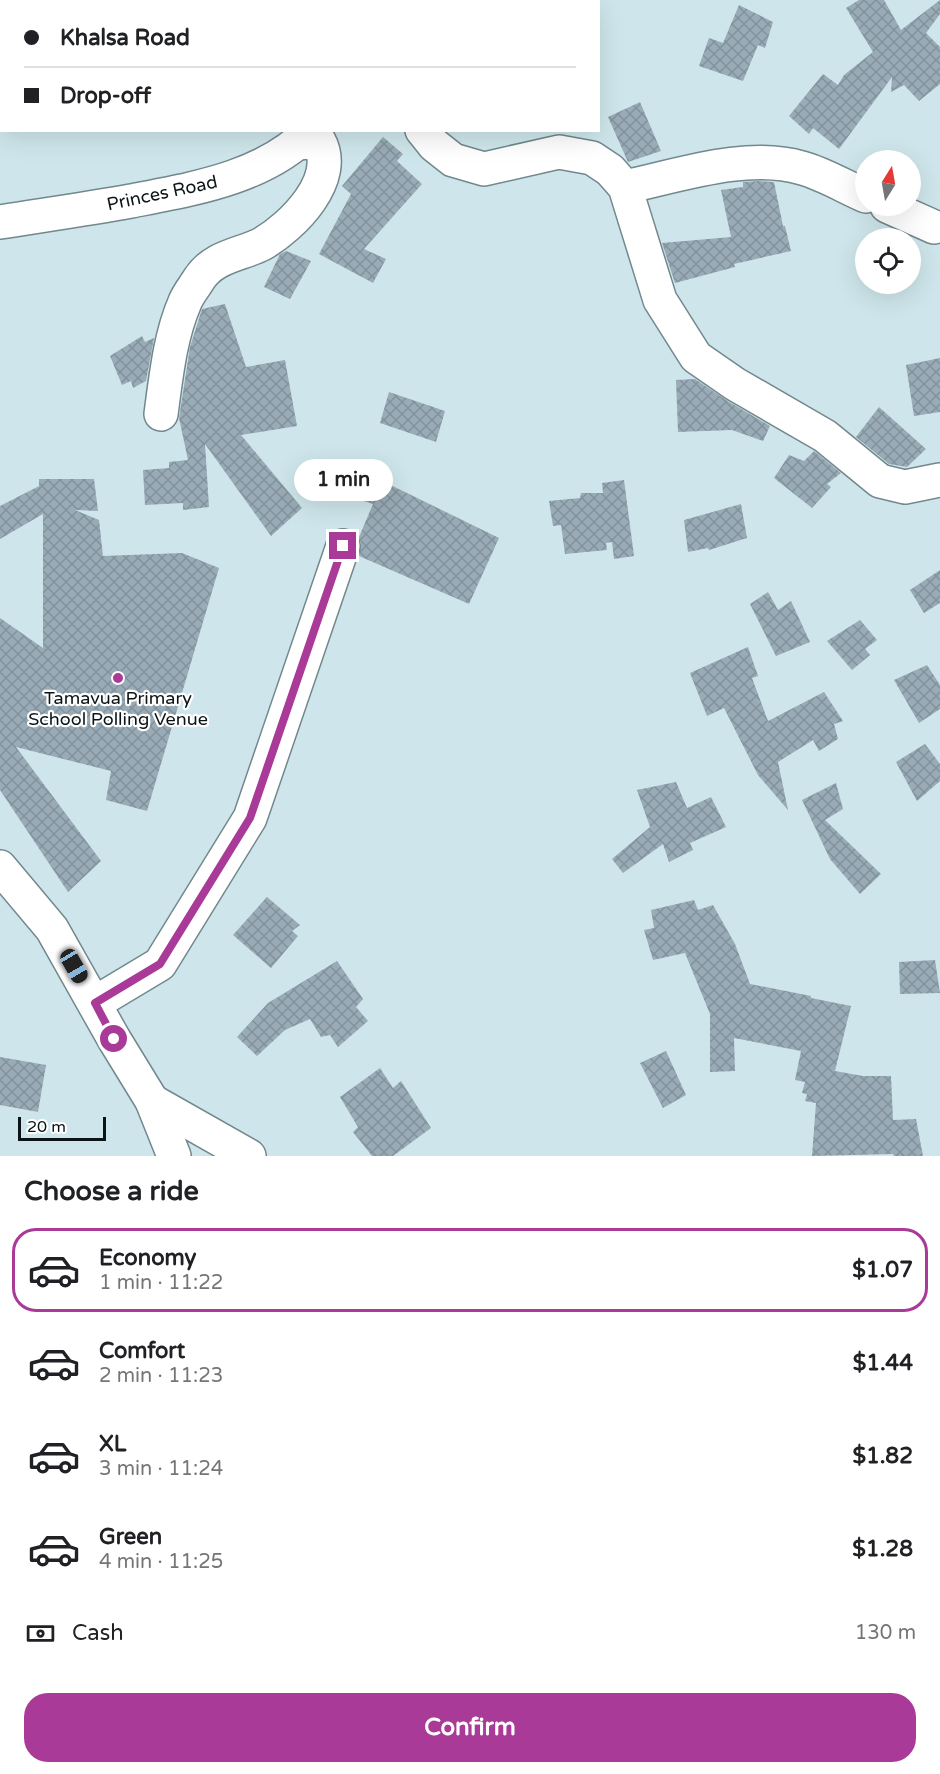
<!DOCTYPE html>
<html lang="en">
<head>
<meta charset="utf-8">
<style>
	body { margin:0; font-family:"Varela Round",sans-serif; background:#f6f6f6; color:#202124; height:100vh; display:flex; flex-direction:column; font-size:22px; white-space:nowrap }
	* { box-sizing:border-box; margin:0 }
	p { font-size:20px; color:#757577 }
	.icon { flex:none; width:33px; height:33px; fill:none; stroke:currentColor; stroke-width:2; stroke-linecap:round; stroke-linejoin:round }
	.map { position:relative; height:1156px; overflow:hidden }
	.details { display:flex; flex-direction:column; background:#fff; flex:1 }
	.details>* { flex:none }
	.hud { position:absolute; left:0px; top:0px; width:600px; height:132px; box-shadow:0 6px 24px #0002; display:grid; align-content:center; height:132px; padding:0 24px; background:#fff }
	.needle { width:39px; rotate:11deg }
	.buttons { position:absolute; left:855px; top:150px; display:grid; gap:12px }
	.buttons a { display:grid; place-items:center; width:66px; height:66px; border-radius:50%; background:#fff; box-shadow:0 6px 24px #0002; font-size:30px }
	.scale { position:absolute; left:18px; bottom:15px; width:88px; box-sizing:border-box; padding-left:6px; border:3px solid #0b1315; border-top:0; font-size:16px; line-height:21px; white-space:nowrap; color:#0b1315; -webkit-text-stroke:4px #fff; paint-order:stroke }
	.end { position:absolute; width:27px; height:27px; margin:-14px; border:8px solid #a93a98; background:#fff; box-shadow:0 0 0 3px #fff }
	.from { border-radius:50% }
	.bubble { position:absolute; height:42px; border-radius:21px; background:#fff; box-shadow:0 6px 24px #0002; font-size:20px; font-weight:700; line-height:42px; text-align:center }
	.car { position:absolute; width:18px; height:36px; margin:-18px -9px; border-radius:8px; box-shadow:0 0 4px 2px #0007; background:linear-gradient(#222 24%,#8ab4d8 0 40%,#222 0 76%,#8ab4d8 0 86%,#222 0) }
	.hud b { display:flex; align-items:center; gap:21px; height:57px; font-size:22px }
	.hud b+b { border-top:2px solid #e0e0e0 }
	.hud i { width:15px; height:15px; background:#202124 }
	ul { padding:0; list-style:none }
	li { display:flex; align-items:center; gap:18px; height:84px; margin:0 12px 9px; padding:0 12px; border:3px solid transparent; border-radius:24px }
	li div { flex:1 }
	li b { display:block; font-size:22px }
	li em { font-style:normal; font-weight:700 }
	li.on { border-color:#a93a98 }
	li>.icon { width:54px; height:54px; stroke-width:1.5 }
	h2 { padding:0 24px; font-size:27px; line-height:72px }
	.pay { display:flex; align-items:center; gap:15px; height:66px; padding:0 24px; font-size:22px }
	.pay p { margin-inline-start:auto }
	.primary-button { display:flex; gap:12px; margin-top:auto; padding:12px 24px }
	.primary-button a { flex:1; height:69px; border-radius:24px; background:#a93a98; color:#fff; font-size:24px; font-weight:700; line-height:69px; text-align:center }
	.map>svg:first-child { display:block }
	.building { fill:url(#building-cross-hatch) }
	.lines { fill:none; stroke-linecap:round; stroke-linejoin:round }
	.minor-casing { stroke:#72888d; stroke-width:36 }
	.major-casing { stroke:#72888d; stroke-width:36 }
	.minor { stroke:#fff; stroke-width:33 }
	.major { stroke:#fff; stroke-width:33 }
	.route { stroke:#a93a98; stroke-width:8 }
	.poi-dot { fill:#a93a98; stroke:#fff; stroke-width:2 }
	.labels { text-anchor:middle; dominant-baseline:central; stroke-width:4.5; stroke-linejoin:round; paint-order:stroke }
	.street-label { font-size:18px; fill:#0b1315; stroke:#fff }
	.poi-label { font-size:18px; fill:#0b1315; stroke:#fff }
</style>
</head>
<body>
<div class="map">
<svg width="940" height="1156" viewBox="0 0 940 1156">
	<defs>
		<pattern id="building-cross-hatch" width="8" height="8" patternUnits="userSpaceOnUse" patternTransform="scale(1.5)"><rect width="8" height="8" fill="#99abb6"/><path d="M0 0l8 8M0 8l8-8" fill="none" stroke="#82929c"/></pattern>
	</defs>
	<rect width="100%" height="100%" fill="#cee6eb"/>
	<path class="building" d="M859 0H884L901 30 940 0V14L926 33 940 47V84L919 101 904 85 891 92 892 77 839 149 813 128 809 134 789 116 823 74 838 85 844 75 873 52 846 8Z
		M739 5 773 22 765 48 758 45 743 81 699 66 709 38 723 43Z
		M640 102 661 151 628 162 608 117Z
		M383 137 403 154 397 161 422 184 364 249 386 259 373 283 319 254 351 194 342 186Z
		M759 181 774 182 783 226H785L791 251 734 264 735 267 675 283 662 243 731 237 721 190 743 187V182Z
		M286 251 311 261 290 299 264 287 280 254Z
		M225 304 246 367 285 360 297 426 241 435 302 508 271 536 205 444 209 507 183 510V503L145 505 143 470 169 468V462L188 460 179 418 190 347 202 309Z
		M142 336 145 342 154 338 146 381 133 388 131 381 122 385 110 356Z
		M940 358V412L914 416 906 365Z
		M695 379 726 400 770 426 763 441 732 430 678 432 676 380Z
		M389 392 445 411 436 442 380 423Z
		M879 407 926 449 907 467 889 464 856 437Z
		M814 451 841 473 827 484 831 487 812 508 774 478 789 455 804 461Z
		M339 460 363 468 362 471 499 538 469 604 359 556 361 543 359 537 373 504 329 490Z
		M39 479H94L98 511 75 510 99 520 103 556 182 553 219 568 147 811 106 800 111 771 16 747 101 861 68 892 0 790V618L43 648V514L0 539V506L39 486Z
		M624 480 634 556 614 559 612 542 606 543 607 550 565 554 561 525 553 526 549 501 580 498 581 493H603L602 483Z
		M741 504 747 538 709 550 708 548 688 552 684 520Z
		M940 570V603L924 613 910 590Z
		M768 592 778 610 791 601 810 642 776 656 750 604Z
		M860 620 877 640 865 649 870 655 852 670 827 641Z
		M748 647 758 676 752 678 768 721 824 692 843 721 834 724 838 739 819 751 813 740 778 762 788 810 758 775 724 708 707 716 690 673Z
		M927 665 940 685V709L919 723 894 680Z
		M925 744 940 764V781L917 801 896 762Z
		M676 782 687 808 711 797 726 827 690 843 693 850 669 862 663 844 623 873 612 859 650 827 637 790Z
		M836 783 843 809 825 820 881 874 860 894 830 859 802 800Z
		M267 897 300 925 292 931 298 936 271 968 233 935Z
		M694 900 698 910 713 905 735 944 750 984 811 996V998L851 1006 835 1071 863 1076H891L893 1120 916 1119 923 1156H894L893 1154 812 1156 816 1103 805 1101 807 1094 802 1093 805 1082 795 1080 801 1051 734 1038 735 1071 710 1072V1014L685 953 653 960 644 930 654 928 651 910Z
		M935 960 940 993 900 994 899 962Z
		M337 961 363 999 356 1007 368 1021 338 1047 330 1035 321 1037 310 1019 285 1030 257 1056 237 1037 268 1003Z
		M666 1051 686 1095 663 1108 640 1063Z
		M0 1057 46 1065 38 1112 0 1105Z
		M380 1068 393 1088 401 1081 431 1128 393 1156H372L353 1132 358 1127 340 1097Z"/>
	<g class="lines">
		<g class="minor-casing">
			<path id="minor" d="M422 130 434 145 453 160 484 169 559 152 592 158 610 170 625 187 660 300 696 357 735 384 825 436 880 481 905 487 940 480
				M625 187C681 175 747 152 802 168 824 174 845 187 866 196
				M887 206 934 227
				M161 414C166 377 170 336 185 302 188 294 195 286 199 279 214 256 240 255 262 244 293 226 340 179 319 141L298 143
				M95 1003 160 964 250 818 343 546
				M152 1101 249 1156"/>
		</g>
		<g class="major-casing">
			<path id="major" d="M379 2 380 0
				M0 222C44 215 87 209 131 201 193 189 265 178 311 130
				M0 867 52 929 114 1039 152 1101 174 1156"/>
		</g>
		<use href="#minor" class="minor"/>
		<use href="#major" class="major"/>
	</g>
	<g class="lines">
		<path class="route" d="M114 1039 95 1003 160 964 250 818 343 546"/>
	</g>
	<circle class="poi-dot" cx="118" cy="678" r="6"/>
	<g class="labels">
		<g class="street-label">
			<text transform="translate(162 193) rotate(-12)">Princes Road</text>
		</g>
		<g class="poi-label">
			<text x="118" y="698">Tamavua Primary<tspan x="118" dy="21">School Polling Venue</tspan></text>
		</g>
	</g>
</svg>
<div class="buttons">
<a><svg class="needle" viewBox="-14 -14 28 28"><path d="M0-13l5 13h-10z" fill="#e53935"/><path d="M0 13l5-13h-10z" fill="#757577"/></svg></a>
<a><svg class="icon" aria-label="locate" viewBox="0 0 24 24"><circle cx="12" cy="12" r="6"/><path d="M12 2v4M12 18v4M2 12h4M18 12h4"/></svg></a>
</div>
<div class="scale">20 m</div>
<i class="end from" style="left:114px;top:1039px"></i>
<i class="end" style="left:343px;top:546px"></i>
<div class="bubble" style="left:294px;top:459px;width:99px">1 min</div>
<i class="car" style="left:74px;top:966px;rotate:150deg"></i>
<div class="hud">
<b><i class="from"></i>Khalsa Road</b>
<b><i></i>Drop-off</b>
</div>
</div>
<section class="details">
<h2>Choose a ride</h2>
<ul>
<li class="on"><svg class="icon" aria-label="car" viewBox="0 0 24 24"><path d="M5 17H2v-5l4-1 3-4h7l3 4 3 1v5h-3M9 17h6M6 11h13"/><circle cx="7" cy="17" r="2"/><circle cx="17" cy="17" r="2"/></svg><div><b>Economy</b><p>1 min · 11:22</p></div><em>$1.07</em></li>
<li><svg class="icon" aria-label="car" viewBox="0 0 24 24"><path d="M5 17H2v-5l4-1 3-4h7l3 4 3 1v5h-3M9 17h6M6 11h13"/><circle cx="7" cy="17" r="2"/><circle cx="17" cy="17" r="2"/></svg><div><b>Comfort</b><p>2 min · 11:23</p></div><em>$1.44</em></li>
<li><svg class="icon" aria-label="car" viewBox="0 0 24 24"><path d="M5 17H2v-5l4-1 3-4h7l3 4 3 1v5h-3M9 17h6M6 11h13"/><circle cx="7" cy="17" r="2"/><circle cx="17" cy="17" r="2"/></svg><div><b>XL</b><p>3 min · 11:24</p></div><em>$1.82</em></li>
<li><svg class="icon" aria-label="car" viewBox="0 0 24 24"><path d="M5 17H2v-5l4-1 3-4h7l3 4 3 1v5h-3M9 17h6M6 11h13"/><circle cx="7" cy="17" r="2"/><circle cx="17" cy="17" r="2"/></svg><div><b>Green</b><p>4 min · 11:25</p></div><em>$1.28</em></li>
</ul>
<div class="pay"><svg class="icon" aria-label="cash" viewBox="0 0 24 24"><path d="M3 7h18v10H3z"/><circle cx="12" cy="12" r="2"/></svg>Cash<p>130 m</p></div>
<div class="primary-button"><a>Confirm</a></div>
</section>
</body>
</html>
